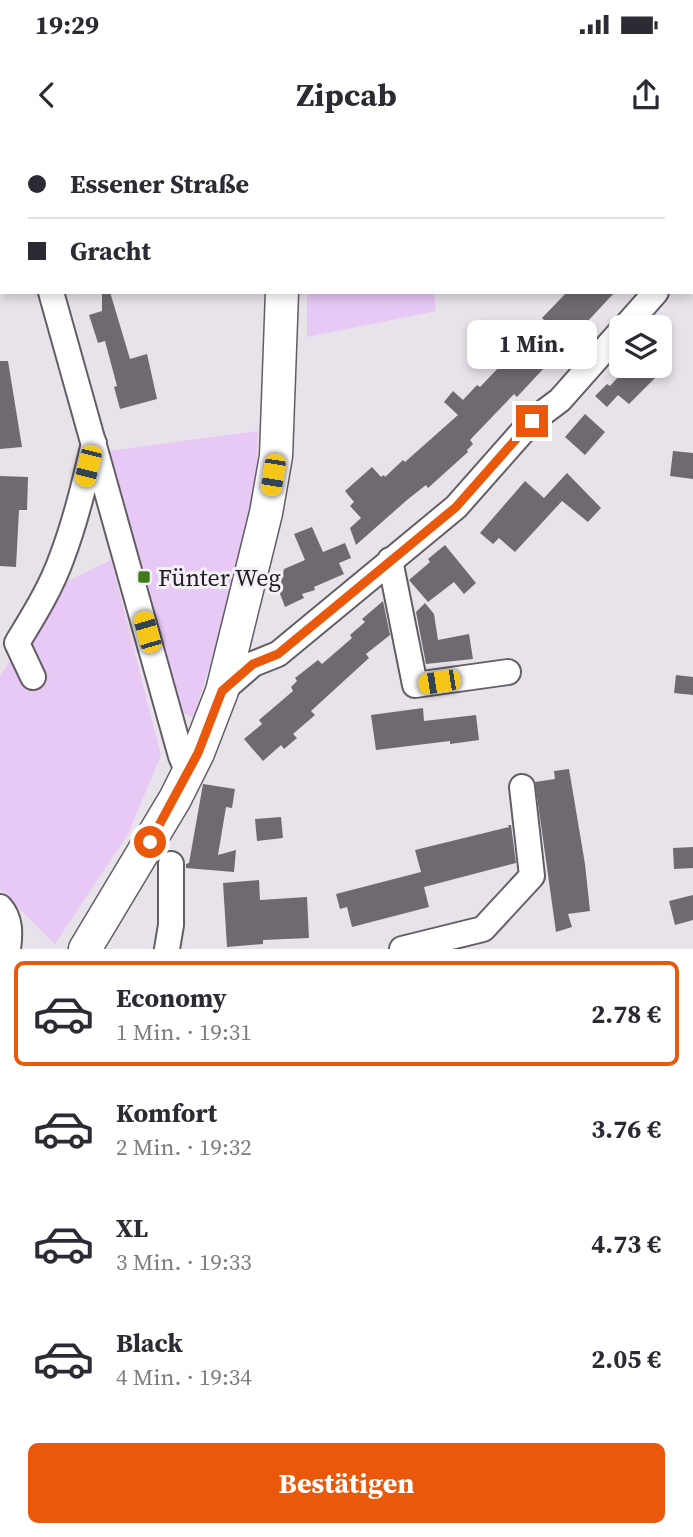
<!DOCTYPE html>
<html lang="de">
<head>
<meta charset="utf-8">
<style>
	body { margin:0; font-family:"Source Serif 4",serif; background:#f2f2f3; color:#2b2b33; height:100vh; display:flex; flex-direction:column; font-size:26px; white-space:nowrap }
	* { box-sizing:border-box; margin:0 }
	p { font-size:23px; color:#7c7c81 }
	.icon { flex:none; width:38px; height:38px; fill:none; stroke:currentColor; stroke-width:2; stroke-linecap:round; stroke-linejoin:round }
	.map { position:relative; height:809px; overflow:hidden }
	.panel { display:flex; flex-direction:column; background:#fff; flex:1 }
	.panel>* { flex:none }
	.guide { position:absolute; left:0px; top:0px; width:693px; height:154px; box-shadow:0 4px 10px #0003; display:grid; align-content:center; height:154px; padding:0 28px; background:#fff }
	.buttons { position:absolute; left:609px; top:175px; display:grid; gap:14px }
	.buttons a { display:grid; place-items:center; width:63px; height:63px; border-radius:10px; background:#fff; box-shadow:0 4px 10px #0003; font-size:35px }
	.end { position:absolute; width:32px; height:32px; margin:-16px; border:9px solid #ea580c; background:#fff; box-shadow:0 0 0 4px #fff }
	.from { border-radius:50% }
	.bubble { position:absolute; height:49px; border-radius:10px; background:#fff; box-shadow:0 4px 10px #0003; font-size:23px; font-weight:700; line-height:49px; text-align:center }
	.car { position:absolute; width:21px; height:42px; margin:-21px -10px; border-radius:9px; box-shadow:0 0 5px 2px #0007; background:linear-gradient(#f5c518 24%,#345 0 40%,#f5c518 0 76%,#345 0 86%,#f5c518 0) }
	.guide b { display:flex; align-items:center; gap:24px; height:66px; font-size:26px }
	.guide b+b { border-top:2px solid #e1e1e2 }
	.guide i { width:18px; height:18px; background:#2b2b33 }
	ul { padding:12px 0 0; list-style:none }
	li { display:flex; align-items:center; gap:21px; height:105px; margin:0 14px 10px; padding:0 14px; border:4px solid transparent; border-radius:10px }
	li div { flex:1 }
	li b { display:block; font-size:26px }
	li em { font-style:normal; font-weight:700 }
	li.current { border-color:#ea580c }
	li>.icon { width:63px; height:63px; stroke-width:1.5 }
	.primary-button { display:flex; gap:14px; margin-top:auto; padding:14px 28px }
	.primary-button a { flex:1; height:80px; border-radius:10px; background:#ea580c; color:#fff; font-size:28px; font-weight:700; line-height:80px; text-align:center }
	.status { display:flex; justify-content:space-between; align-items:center; height:49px; padding:0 35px; background:#fff; direction:ltr }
	.status svg { height:19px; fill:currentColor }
	header { display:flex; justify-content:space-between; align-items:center; height:91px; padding:0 28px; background:#fff; font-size:32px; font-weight:700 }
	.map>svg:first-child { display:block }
	.green { fill:#e8c8f5 }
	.building { fill:#6f6a71 }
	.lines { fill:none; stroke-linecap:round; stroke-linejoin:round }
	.minor-casing { stroke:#635e65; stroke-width:28 }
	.major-casing { stroke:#635e65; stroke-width:35 }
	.minor { stroke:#fff; stroke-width:24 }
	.major { stroke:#fff; stroke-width:32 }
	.route { stroke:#ea580c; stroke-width:9 }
	.poi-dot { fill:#3e7c19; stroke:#f5eff7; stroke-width:2.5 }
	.labels { text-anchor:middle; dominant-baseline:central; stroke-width:6; stroke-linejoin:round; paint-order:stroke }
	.poi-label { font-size:24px; fill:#1f1d20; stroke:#f5eff7; text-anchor:start }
</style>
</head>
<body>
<div class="status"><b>19:29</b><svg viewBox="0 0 49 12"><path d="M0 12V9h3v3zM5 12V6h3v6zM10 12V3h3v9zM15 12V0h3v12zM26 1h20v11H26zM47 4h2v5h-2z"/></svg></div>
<header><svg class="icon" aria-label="back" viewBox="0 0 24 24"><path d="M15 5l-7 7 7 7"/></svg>Zipcab<svg class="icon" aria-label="share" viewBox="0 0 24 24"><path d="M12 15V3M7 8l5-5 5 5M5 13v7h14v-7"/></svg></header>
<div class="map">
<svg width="693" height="809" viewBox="0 0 693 809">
	<rect width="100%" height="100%" fill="#e8e2ea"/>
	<path class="green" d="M307 152H434L436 171 307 197Z
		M258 291 256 350 216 506 193 578 184 573 108 311Z
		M111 420 161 615 128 694 55 804 0 750V536L58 446Z"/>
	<path class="building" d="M102 152H110L130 219 147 214 157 259 120 269 114 247 117 246 105 201 98 203 89 175 102 171Z
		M567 152H615L517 257 514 254 470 300 473 304 467 310 468 312 428 348 426 345 407 360 356 405 350 388 361 378 350 366 354 362 345 351 372 327 381 337 384 335 385 337 403 320 405 322 458 275 444 262 453 251 463 260 477 245 480 247 532 193 544 180 542 178Z
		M0 221H8L22 307 0 309Z
		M628 226H667L629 264 618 255 607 267 595 256 607 244 610 246Z
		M585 274 605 292 585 315 565 297Z
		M673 311 693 313V339L670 336Z
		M567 333 601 368 588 382 562 361 515 412 499 398 493 404 480 393 525 341 544 358Z
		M0 336 28 337 27 370H19L16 427 0 426Z
		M312 387 323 412 345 403 351 418 339 423 344 434 314 447 315 450 302 454 304 458 285 467 279 451 284 429 305 420 294 394Z
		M445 405 476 443 464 454 454 442 428 462 409 440 430 422 428 419Z
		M383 461 390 495 366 514 369 518 311 571 315 575 293 594 297 598 284 609 281 605 263 621 244 599 262 584 259 580 293 551 291 547 297 541 295 538 318 520 322 524 352 498 350 495 365 482 362 479Z
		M425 463 434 474 438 500 469 494 473 519 426 524 416 472Z
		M676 535 693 537V555L674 553Z
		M423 568 424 581 476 575 479 600 450 604V601L376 610 371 575Z
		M569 629 585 724 590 771 568 774 572 787 556 792 535 642 555 639 554 631Z
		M203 644 235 649 232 668 226 667 218 715 236 710 234 732 186 728V724L189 723Z
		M281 677 283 698 257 701 255 679Z
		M508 685H511L516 723 424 747 429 767 352 787 347 767 340 769 336 754 421 732 415 710 509 687Z
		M693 707V728L674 729 673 708Z
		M259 740 260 760 307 757 309 798 263 800V804L227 807 223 743Z
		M693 755V780L675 785 669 761Z"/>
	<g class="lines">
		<g class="minor-casing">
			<path id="minor" d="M664 0 666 2
				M74 2V0
				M691 26 693 27
				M0 42 2 43
				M691 113 693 111
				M51 152 181 616 188 633
				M625 187 656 152
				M390 420 415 545 508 532
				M33 537 17 503C34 475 51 448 62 417 76 380 85 341 94 303
				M222 551 253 524 278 514 456 367 532 281 560 260 621 191
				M0 767C11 779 10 794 8 809
				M167 809 171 785V724
				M402 809 483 789 532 736 522 647"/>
		</g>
		<g class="major-casing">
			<path id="major" d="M294 2 295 0
				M85 809 175 659 198 613 222 551 266 373 276 316 282 152"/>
		</g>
		<use href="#minor" class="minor"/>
		<use href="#major" class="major"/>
	</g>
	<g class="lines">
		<path class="route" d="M150 702 198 613 222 551 253 524 278 514 456 367 532 281"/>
	</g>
	<rect class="poi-dot" x="137" y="430" width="14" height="14" rx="3.5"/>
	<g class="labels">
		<g class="poi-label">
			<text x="158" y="437">Fünter Weg</text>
		</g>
	</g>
</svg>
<div class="buttons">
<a><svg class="icon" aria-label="layers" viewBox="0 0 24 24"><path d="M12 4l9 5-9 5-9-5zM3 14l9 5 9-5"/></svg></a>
</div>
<i class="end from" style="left:150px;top:702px"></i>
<i class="end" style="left:532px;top:281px"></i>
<div class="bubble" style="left:467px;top:180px;width:130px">1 Min.</div>
<i class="car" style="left:88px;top:326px;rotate:194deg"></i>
<i class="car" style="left:273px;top:335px;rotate:189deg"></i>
<i class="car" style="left:147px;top:492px;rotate:344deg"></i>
<i class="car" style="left:439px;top:542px;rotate:261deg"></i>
<div class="guide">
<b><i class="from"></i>Essener Straße</b>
<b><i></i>Gracht</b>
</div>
</div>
<section class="panel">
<ul>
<li class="current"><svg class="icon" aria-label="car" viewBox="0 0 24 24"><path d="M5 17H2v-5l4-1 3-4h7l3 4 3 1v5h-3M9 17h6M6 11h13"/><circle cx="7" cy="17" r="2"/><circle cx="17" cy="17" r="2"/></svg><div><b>Economy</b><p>1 Min. · 19:31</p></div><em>2.78 €</em></li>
<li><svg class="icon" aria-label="car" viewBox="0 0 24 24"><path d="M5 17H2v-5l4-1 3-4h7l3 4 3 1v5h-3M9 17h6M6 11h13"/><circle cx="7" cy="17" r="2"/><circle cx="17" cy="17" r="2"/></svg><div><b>Komfort</b><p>2 Min. · 19:32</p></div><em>3.76 €</em></li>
<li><svg class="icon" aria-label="car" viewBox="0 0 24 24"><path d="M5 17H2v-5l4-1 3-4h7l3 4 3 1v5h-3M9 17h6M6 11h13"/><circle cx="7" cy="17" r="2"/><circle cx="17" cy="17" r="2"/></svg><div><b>XL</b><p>3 Min. · 19:33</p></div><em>4.73 €</em></li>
<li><svg class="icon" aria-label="car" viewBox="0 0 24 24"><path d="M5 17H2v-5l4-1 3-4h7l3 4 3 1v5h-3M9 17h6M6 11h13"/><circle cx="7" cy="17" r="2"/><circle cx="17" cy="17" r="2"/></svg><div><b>Black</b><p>4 Min. · 19:34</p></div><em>2.05 €</em></li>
</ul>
<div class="primary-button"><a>Bestätigen</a></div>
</section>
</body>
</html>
